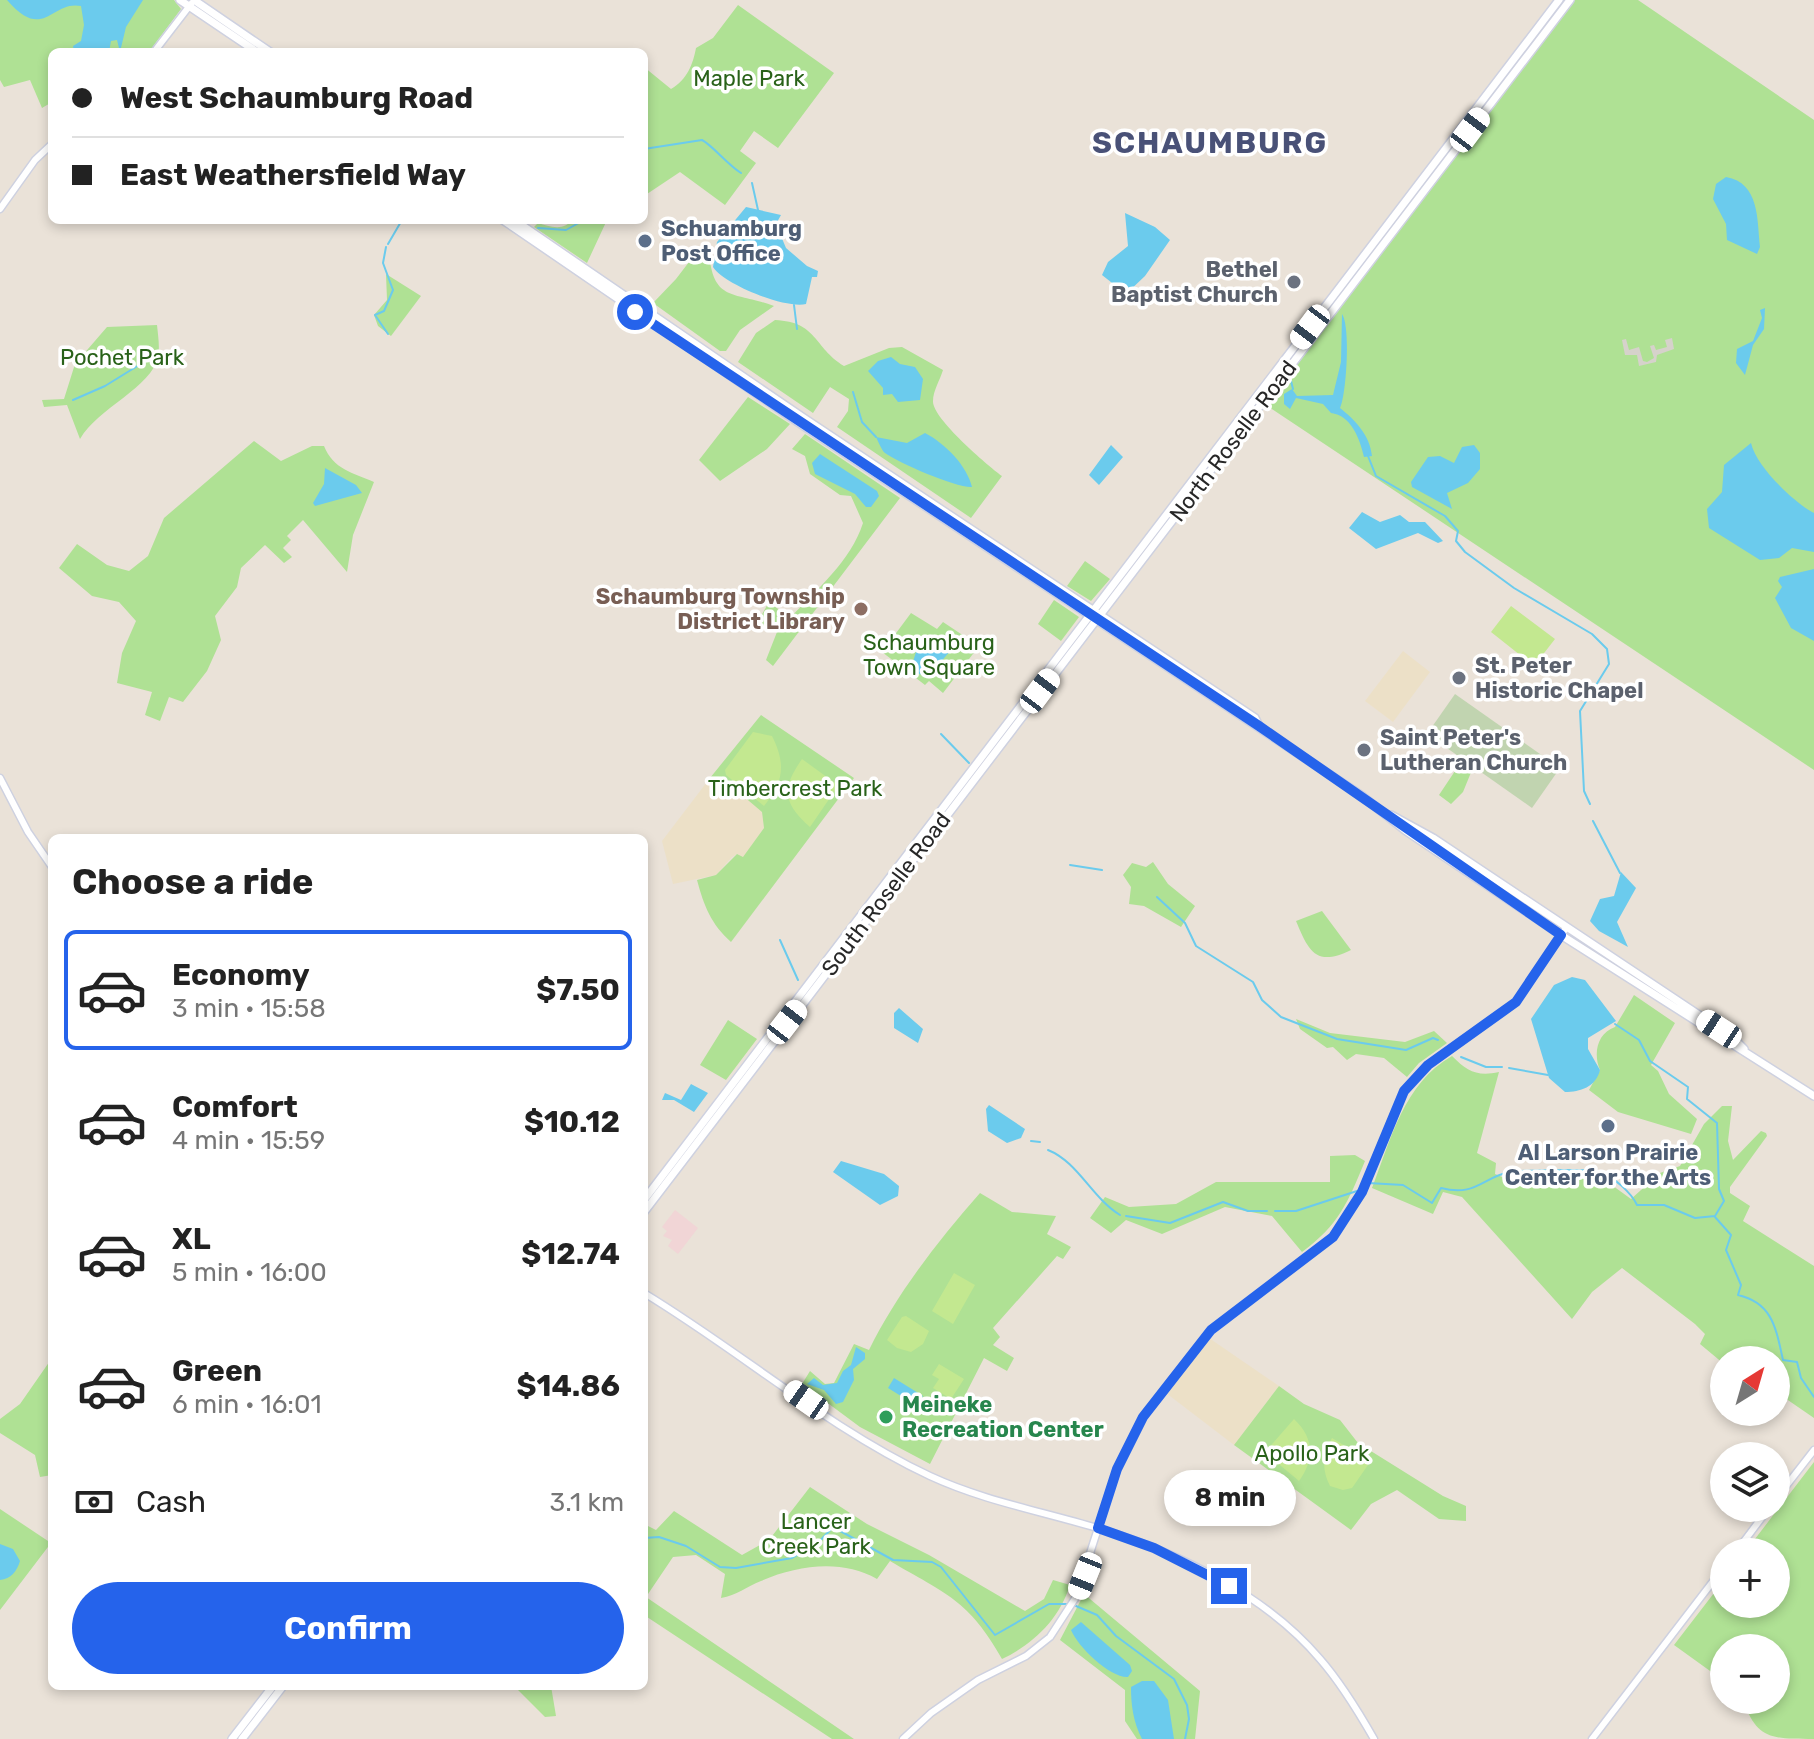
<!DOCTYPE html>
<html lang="en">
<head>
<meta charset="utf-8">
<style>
	body { margin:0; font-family:Rubik,sans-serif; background:#f2f2f2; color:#222; height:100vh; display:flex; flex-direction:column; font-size:30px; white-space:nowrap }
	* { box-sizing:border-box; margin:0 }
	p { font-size:26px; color:#767676 }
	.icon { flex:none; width:44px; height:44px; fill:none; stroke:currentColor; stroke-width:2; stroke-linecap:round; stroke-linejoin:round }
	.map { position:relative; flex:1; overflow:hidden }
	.details { position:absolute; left:48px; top:834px; width:600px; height:856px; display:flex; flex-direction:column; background:#fff; border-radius:12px; box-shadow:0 4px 12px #0003 }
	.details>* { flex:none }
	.top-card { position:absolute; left:48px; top:48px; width:600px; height:176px; border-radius:12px; box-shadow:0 4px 12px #0003; display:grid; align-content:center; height:176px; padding:0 24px; background:#fff }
	.needle { width:52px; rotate:37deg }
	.controls { position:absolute; left:1710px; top:1346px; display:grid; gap:16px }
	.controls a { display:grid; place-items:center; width:80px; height:80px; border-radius:50%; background:#fff; box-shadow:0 4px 12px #0003; font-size:40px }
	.end { position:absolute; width:36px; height:36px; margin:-18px; border:10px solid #2563eb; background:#fff; box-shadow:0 0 0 4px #fff }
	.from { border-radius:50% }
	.bubble { position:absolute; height:56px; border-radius:28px; background:#fff; box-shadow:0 4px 12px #0003; font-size:26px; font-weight:700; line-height:56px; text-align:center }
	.car { position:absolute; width:24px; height:48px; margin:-24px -12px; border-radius:10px; box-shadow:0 0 6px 2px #0007; background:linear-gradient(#fff 24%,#345 0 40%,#fff 0 76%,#345 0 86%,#fff 0) }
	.top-card b { display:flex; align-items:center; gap:28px; height:76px; font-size:30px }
	.top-card b+b { border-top:2px solid #e0e0e0 }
	.top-card i { width:20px; height:20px; background:#222 }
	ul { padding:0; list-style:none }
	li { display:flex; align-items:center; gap:24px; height:120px; margin:0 16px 12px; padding:0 8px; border:4px solid transparent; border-radius:12px }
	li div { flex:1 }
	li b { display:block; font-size:30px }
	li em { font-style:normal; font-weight:700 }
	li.selected { border-color:#2563eb }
	li>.icon { width:72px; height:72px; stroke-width:1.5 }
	h2 { padding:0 24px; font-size:36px; line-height:96px }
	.pay { display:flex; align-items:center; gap:20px; height:88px; padding:0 24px; font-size:30px }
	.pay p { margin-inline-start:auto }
	.action { display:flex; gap:16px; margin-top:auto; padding:16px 24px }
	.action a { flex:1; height:92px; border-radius:48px; background:#2563eb; color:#fff; font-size:32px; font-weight:700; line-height:92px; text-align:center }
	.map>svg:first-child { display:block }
	.education { fill:#ece0c7 }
	.medical { fill:#f1d5d6 }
	.green { fill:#afe194 }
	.cemetery { fill:#c1d4b0 }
	.pitch { fill:#c3e890 }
	.plaza { fill:#d6d2cb }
	.water { fill:#6bcbed }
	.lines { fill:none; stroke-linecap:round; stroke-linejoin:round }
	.stream { stroke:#6bcbed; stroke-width:2 }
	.tertiary-casing { stroke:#ced1e0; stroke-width:9 }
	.secondary-casing { stroke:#ced1e0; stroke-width:10 }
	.tertiary { stroke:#fff; stroke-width:6 }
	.secondary { stroke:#fff; stroke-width:7 }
	.route { stroke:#2563eb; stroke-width:10 }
	.service-dot { fill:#5c6f8a; stroke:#fff; stroke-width:3 }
	.worship-dot { fill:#6b7280; stroke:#fff; stroke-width:3 }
	.education-dot { fill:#8d6e63; stroke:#fff; stroke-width:3 }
	.leisure-dot { fill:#2e9e5b; stroke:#fff; stroke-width:3 }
	.labels { text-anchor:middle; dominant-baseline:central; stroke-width:7; stroke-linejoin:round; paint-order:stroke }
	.park-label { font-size:22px; fill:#296219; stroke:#fff }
	.service-label { font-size:22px; font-weight:bold; fill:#4e5e75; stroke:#fff; text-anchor:start }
	.worship-label { font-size:22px; font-weight:bold; fill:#5b616d; stroke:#fff; text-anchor:start }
	.street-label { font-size:22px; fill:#272727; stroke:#fff }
	.education-label { font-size:22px; font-weight:bold; fill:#785e54; stroke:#fff; text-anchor:end }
	.leisure-label { font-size:22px; font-weight:bold; fill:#27864d; stroke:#fff; text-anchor:start }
	.district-label { font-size:30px; font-weight:bold; letter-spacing:2px; fill:#495177; stroke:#fff }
</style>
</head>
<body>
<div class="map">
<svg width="1814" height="1739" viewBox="0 0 1814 1739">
	<rect width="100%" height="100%" fill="#eae2d8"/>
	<path class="education" d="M1403 651 1430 672 1393 722 1365 701Z
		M710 778 737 799 741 794 762 811 764 828 743 858 737 854 732 857 716 875 673 884 662 841Z
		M1209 1338 1279 1386 1234 1445 1166 1393Z"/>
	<path class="medical" d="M675 1210 698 1228 678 1254 668 1246 672 1240 663 1236 667 1231 662 1227Z"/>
	<path class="green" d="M0 0H174L181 9 149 52H52V102L42 108 30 80 4 87 0 80Z
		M1575 0H1638L1814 120V770L1266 405Z
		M738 5 834 73 778 148 754 131 740 151 756 163 725 205 680 172 644 196V67L671 89C687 80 693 64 696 48L713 38Z
		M572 220H607L587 263 534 227 538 223C550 227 564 231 572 220Z
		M702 245 709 250C712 303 734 291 774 306L740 330 726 351H720L653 303 676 279Z
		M386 274 421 296 391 336 378 326 374 315 387 300Z
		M775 320C818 322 813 347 844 366L889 348 902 347 943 370C940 380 933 391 933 401 932 418 987 465 1002 476L971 518 837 427 848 411 849 399 830 387 813 413 738 362 756 333Z
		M157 325C158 335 160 347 158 357 152 387 98 408 80 439L67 405 44 407 42 400 64 399 75 364 107 327Z
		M748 397 790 424 767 449 720 481 699 460Z
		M805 434 900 498 773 666 766 660 777 632 757 623 769 602 790 618C816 590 851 561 863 523L851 496 840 495 810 474 805 456 792 449Z
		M254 441 281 461 312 446H324C333 469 353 473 374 482L353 535 347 572 303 520 287 536 291 540 283 548 292 557 284 563 265 545 241 568 237 587 215 616 221 640 207 671 183 702 169 697 160 721 145 715 152 692 117 683 122 653 136 621 119 602 92 596 59 568 77 544 107 565 129 571 148 556 164 518Z
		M1085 561 1110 579 1091 601 1067 586Z
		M1054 600 1079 617 1061 641 1038 624Z
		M911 613 937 629 943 622 979 646 943 693 929 681 925 685 882 652Z
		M761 715 854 778 731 942C711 924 704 906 697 880L716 875 737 854 743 857 764 828 762 812 742 795 737 799 710 778Z
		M1461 762 1472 770 1463 792 1451 804 1439 795Z
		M1153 862 1168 884 1195 906 1181 927 1144 906 1129 904 1131 887 1123 875 1132 863 1146 867Z
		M1322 911 1351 950C1316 967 1309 952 1296 921Z
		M1634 995 1675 1023 1651 1065 1658 1071 1669 1094 1697 1119 1691 1134 1618 1112 1589 1090 1600 1070C1593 1054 1597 1033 1615 1027Z
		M1296 1019 1330 1033 1405 1042 1434 1031 1447 1043 1419 1063 1407 1077 1384 1058 1356 1054 1347 1060 1333 1047 1327 1048 1300 1029Z
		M728 1020 757 1039 726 1080 700 1065Z
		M1452 1056C1467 1071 1477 1077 1499 1072L1477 1153 1496 1163 1495 1174 1507 1179 1598 1175 1631 1199 1660 1173 1680 1166 1704 1124 1722 1106H1732L1728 1141 1733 1160 1761 1131 1766 1133 1767 1136 1730 1187V1193L1750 1206 1743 1221 1814 1266V1418L1776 1392V1360H1724V1364L1700 1344 1705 1334 1695 1324 1622 1268 1592 1292 1572 1319 1462 1197 1443 1192 1433 1214 1372 1188C1391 1139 1404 1083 1452 1056Z
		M1355 1155 1365 1161C1348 1202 1339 1225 1302 1252L1272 1216 1225 1207 1162 1234 1126 1220 1111 1233 1090 1218 1105 1197 1129 1207 1176 1204 1216 1182H1330V1156Z
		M980 1193 1012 1212 1056 1216 1047 1234 1071 1247 1063 1259 1057 1256 993 1328 1000 1337 993 1345 1014 1358 1007 1371 984 1358 930 1464 860 1427 802 1384 810 1371 825 1384 834 1383 854 1344 869 1350C897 1293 938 1241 980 1193Z
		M52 1358V1475L40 1477 35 1455 0 1433V1419L20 1404Z
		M1279 1386 1304 1404 1340 1420 1358 1443 1443 1496 1466 1506V1521L1439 1519 1397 1490 1371 1504 1351 1530 1234 1445Z
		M1814 1462V1739C1770 1739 1757 1739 1743 1700H1776V1648H1724V1681L1674 1645 1724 1580V1604H1776V1552H1745Z
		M810 1487 867 1524 929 1555 1025 1611 1044 1599 1053 1580 1070 1585C1059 1620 1033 1644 1002 1659 969 1600 946 1594 890 1561L877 1579C842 1559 798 1565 761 1581 746 1587 737 1595 721 1598L725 1574 696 1555 673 1557 646 1597 854 1739H832L644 1615V1524L656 1530 674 1511 742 1555 769 1540Z
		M0 1509 51 1543 0 1610Z
		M1084 1594 1200 1691 1195 1739H1137L1125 1721V1690L1060 1640Z
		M514 1686H551L556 1716 545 1717Z"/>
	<path class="cemetery" d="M1455 694 1560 768 1532 808 1427 734Z"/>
	<path class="pitch" d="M1511 606 1555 639 1534 666 1491 632Z
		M753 732 772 736C786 764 784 782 764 806L726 775 725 770Z
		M802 759 835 783 836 789 810 827C782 802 782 788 802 759Z
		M954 1273 975 1285 953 1324 932 1311Z
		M906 1316 929 1331 923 1344 911 1352 897 1348 887 1340 902 1317Z
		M939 1364 964 1379 951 1399 933 1388 939 1379 932 1375Z
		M1294 1419C1314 1438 1315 1459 1299 1481L1268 1455 1267 1450Z
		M1332 1438 1367 1459 1368 1465 1352 1488 1343 1490 1330 1486C1321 1468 1323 1455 1332 1438Z"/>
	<path class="plaza" d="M1672 338 1674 349 1657 355 1656 362 1639 366 1637 355H1625L1622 340 1626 339 1629 350 1639 347 1643 361 1647 362 1654 358 1650 346 1654 345 1656 350 1667 347 1665 340Z"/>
	<path class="water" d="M7 0H143L126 27 120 52 117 40 111 41 109 52H74L73 46 81 41 84 25 81 6C51 0 44 43 7 0Z
		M1726 177C1760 183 1757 220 1760 247L1757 254 1727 240 1726 224 1713 199 1716 184Z
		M746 207 781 215 776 224 786 248 807 266 818 271 817 277H812L806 304C786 309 725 285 713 267L717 242Z
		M1125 213 1155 227 1170 240 1145 276 1126 294 1102 275 1108 262 1128 246Z
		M1765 308 1764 329 1753 345 1745 375 1736 363 1737 349 1753 341 1762 318 1760 310Z
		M1342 314C1351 327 1346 397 1340 408 1355 420 1370 435 1372 456L1364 457C1360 439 1351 415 1331 413L1323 404 1296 398 1290 409 1284 404V394L1292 389 1297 396 1333 395 1341 362Z
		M891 357 900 364 915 367 923 379 920 400 898 402 892 394 883 395V388L868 371 878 361Z
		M925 433C946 444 967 466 972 487 956 488 899 463 885 453 882 451 878 441 876 437L907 443Z
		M1751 443C1756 466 1794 503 1814 513V552L1792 548 1779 558 1760 560 1709 528 1707 509 1722 492 1724 465Z
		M1111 445 1123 457 1099 485 1089 475Z
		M1474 445 1480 453V469L1468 483 1447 493 1452 509 1412 487 1411 482 1428 457 1440 456 1454 463 1462 447Z
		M820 454 877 491 879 496 871 507H866L855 494 815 474 812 463Z
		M325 468 356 485 362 493 315 506 313 503 324 484Z
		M1362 512 1380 522 1400 515 1409 522H1425L1443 541 1438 543 1418 533 1376 549 1349 528Z
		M1814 569V641L1791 628 1775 598 1782 587 1778 581 1780 577Z
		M920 637 935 638 951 650 928 677 917 673 912 665 916 652 914 644Z
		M1621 872 1636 888 1617 922 1628 947 1599 931 1590 921 1600 899 1614 896Z
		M1572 977 1585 980 1616 1021 1588 1038V1049L1600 1070C1596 1087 1580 1092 1565 1092L1549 1078 1531 1019 1554 985Z
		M899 1008 923 1029 918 1043 894 1028V1013Z
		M691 1084 708 1093 694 1112 674 1100H662L665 1093 681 1100Z
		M989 1105 1025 1129 1021 1138 1007 1143 988 1131 986 1109Z
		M841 1161 884 1174 899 1186 898 1196 880 1205 833 1172Z
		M856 1347 865 1353V1359L853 1369 854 1380 843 1402 836 1404 824 1390 807 1384 814 1378 823 1385 837 1383 843 1371 851 1365Z
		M894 1378 923 1396 917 1406 888 1388Z
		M0 1544 13 1549 20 1561C17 1571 11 1579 0 1580Z
		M1081 1622 1130 1665 1132 1671 1128 1677C1110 1678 1078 1647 1071 1630Z
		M1142 1681H1154L1168 1700 1174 1739H1142C1133 1722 1131 1704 1131 1687Z"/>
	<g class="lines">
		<path class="stream" d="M644 149 702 140C712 145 727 164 741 173
			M752 183 758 210
			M644 185 646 182
			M538 228 566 230 584 220
			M388 244 402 220
			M386 247 383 263 393 290 384 311 375 315 388 334
			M794 305 797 329
			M1291 381 1293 389
			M853 392 862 422 876 437
			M73 400 105 386 152 357
			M1368 456 1376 476 1445 516 1458 531 1456 541 1465 552 1514 588 1592 634 1607 649 1609 664 1580 711 1584 791 1590 804
			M963 645 968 650 967 643
			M941 734 969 763
			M1593 821 1620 873
			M1070 865 1102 870
			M1157 897 1185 923 1196 946 1253 982 1262 1000 1281 1017 1337 1039 1406 1050 1433 1038 1438 1040
			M780 940 798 980
			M1461 1057 1486 1067H1502
			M1509 1068 1548 1075
			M1031 1141 1040 1142
			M1048 1150C1078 1162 1092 1198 1120 1215
			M1368 1183 1403 1185 1432 1203 1441 1188C1475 1197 1482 1178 1509 1172 1519 1170 1594 1169 1601 1172 1614 1178 1631 1192 1637 1205H1664L1695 1218 1715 1216 1724 1201 1719 1189 1717 1123 1687 1099 1688 1087 1650 1061 1639 1040 1615 1024
			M1275 1211H1296L1360 1190
			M1126 1216 1170 1223 1223 1202 1248 1211H1267
			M1715 1217 1731 1235 1726 1250 1741 1285 1738 1295C1773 1303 1776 1329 1783 1360L1797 1362 1801 1378 1814 1397
			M644 1538 659 1537 686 1546 720 1567 736 1568 792 1558 817 1544 833 1527 893 1560 932 1562 941 1567 995 1635 1049 1604H1067
			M1076 1606 1097 1615 1116 1636 1174 1679 1187 1705 1189 1719 1185 1739"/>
		<g class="tertiary-casing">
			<path id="tertiary" d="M154 52 191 4
				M0 209 35 160 52 144
				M0 778 28 832 52 867
				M644 1293C740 1351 828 1428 930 1476 984 1501 1041 1511 1097 1528 1177 1552 1265 1594 1320 1659 1341 1683 1358 1711 1374 1739
				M1776 1499 1814 1450
				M1736 1552 1769 1508
				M903 1739 931 1713 978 1680 1026 1656 1050 1637 1076 1597 1117 1469 1143 1417 1211 1330 1333 1237 1362 1192 1404 1091 1428 1065 1516 1002 1566 928
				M1592 1739 1724 1567"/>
		</g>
		<g class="secondary-casing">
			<path id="secondary" d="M180 0 257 52
				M194 0 270 52
				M503 220 798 422 1362 796 1405 830 1561 935 1814 1096
				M514 220 802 417 1255 718 1259 726
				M1391 815 1433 838 1732 1037 1744 1049
				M644 1200 1559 0
				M644 1212 1570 0
				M232 1739 273 1686
				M242 1739 283 1686"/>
		</g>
		<use href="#tertiary" class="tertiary"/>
		<use href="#secondary" class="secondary"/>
	</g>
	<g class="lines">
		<path class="route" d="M635 312 1259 726 1561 935 1516 1002 1428 1065 1404 1091 1362 1192 1333 1237 1211 1330 1143 1417 1117 1469 1098 1528 1154 1548 1229 1586"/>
	</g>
	<g class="service-dot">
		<circle cx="645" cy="241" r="8"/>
		<circle cx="1608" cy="1126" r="8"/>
	</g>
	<g class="worship-dot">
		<circle cx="1294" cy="282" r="8"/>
		<circle cx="1459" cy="678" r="8"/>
		<circle cx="1364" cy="750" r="8"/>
	</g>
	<circle class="education-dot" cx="861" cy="609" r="8"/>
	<circle class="leisure-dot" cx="886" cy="1417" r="8"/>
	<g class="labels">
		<g class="park-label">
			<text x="749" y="78">Maple Park</text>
			<text x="122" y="357">Pochet Park</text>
			<text x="929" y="642">Schaumburg<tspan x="929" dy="25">Town Square</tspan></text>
			<text x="795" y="788">Timbercrest Park</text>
			<text x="1312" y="1453">Apollo Park</text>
			<text x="816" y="1521">Lancer<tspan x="816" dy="25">Creek Park</tspan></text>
		</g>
		<g class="service-label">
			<text x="661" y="228">Schuamburg<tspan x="661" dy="25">Post Office</tspan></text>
			<text x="1608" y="1152" text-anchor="middle">Al Larson Prairie<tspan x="1608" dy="25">Center for the Arts</tspan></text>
		</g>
		<g class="worship-label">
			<text x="1278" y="269" text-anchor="end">Bethel<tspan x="1278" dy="25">Baptist Church</tspan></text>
			<text x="1475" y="665">St. Peter<tspan x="1475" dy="25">Historic Chapel</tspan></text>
			<text x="1380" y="737">Saint Peter's<tspan x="1380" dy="25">Lutheran Church</tspan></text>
		</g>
		<g class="street-label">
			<text transform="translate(1233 441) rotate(-53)">North Roselle Road</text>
			<text transform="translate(886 894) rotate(-53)">South Roselle Road</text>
		</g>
		<g class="education-label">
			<text x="845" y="596">Schaumburg Township<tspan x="845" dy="25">District Library</tspan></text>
		</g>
		<g class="leisure-label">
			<text x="902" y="1404">Meineke<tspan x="902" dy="25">Recreation Center</tspan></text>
		</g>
		<g class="district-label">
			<text x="1210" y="143">SCHAUMBURG</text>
		</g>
	</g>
</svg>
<div class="controls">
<a><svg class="needle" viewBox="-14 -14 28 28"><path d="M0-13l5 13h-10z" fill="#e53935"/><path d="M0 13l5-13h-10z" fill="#767676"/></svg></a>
<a><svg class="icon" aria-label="layers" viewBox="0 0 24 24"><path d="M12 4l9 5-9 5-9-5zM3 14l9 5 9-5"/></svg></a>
<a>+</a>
<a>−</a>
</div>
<i class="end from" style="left:635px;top:312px"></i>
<i class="end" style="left:1229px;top:1586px"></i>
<div class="bubble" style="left:1164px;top:1470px;width:132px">8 min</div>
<i class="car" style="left:1470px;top:130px;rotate:37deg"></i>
<i class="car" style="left:1310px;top:327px;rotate:217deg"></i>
<i class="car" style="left:1040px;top:691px;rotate:37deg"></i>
<i class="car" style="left:787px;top:1022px;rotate:38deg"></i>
<i class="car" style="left:1719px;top:1029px;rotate:303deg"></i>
<i class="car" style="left:806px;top:1400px;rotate:305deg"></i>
<i class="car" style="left:1085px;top:1576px;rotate:202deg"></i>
<div class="top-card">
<b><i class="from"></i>West Schaumburg Road</b>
<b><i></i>East Weathersfield Way</b>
</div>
<section class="details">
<h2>Choose a ride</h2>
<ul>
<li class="selected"><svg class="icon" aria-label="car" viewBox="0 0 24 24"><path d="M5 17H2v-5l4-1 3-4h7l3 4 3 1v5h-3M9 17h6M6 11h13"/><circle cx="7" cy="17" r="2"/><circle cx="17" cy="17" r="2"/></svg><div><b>Economy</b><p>3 min · 15:58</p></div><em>$7.50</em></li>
<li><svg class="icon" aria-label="car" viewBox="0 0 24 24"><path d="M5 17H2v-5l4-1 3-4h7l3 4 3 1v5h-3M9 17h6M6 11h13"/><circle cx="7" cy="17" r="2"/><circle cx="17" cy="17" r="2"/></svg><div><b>Comfort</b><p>4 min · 15:59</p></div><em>$10.12</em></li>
<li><svg class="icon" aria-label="car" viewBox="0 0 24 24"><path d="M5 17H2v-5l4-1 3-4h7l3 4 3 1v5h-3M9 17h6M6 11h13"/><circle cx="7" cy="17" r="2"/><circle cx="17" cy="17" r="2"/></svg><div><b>XL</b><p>5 min · 16:00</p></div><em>$12.74</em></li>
<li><svg class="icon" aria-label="car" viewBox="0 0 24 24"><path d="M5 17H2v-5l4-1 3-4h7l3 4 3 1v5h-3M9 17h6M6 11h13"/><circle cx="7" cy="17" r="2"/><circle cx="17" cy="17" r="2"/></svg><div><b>Green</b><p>6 min · 16:01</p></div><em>$14.86</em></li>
</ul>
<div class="pay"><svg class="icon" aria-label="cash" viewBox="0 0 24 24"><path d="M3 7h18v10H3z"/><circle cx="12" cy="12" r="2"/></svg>Cash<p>3.1 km</p></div>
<div class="action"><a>Confirm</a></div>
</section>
</div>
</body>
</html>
